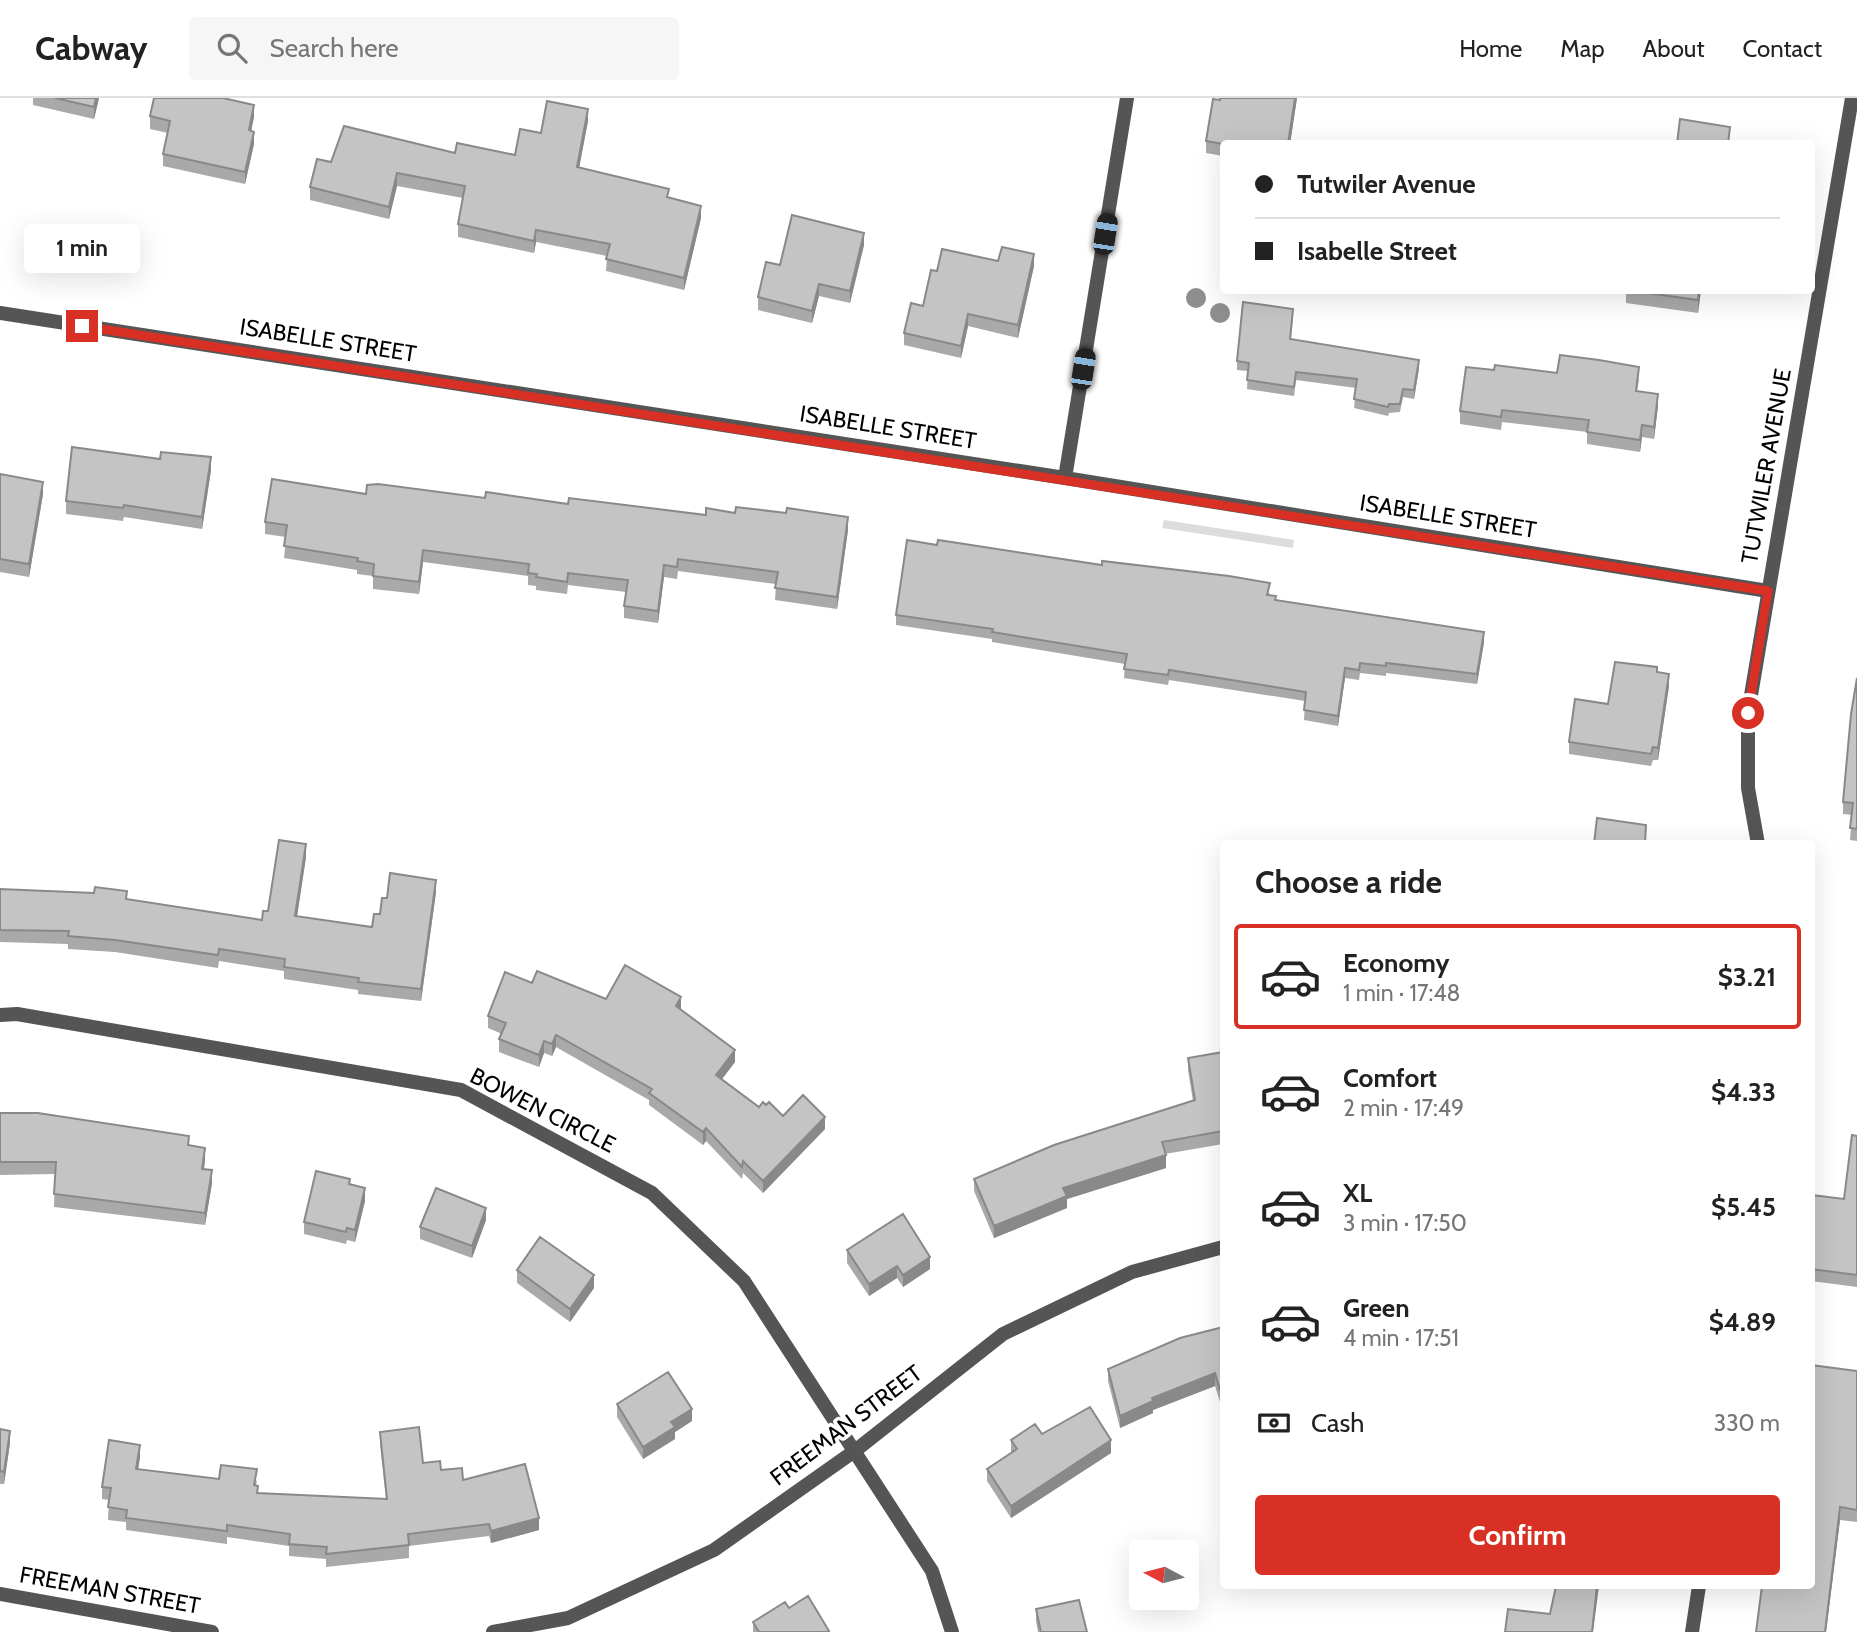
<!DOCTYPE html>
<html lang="en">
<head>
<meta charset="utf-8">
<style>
	body { margin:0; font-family:Cabin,sans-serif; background:#f6f6f6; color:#222; height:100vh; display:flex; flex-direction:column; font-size:26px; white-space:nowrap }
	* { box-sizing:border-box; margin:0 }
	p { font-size:23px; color:#767676 }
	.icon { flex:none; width:38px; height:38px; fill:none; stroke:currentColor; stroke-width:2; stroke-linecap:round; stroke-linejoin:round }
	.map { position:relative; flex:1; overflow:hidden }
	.drawer { position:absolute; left:1220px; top:742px; width:595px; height:749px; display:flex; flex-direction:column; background:#fff; border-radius:7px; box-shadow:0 7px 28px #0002 }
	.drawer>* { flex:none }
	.hud { position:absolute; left:1220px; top:42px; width:595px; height:154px; border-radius:7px; box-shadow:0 7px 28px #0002; display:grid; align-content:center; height:154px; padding:0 35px; background:#fff }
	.needle { width:46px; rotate:277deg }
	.tools { position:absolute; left:1129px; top:1442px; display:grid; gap:14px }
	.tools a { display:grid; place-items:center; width:70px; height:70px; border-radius:7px; background:#fff; box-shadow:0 7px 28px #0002; font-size:35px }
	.end { position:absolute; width:32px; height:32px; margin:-16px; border:9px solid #d93025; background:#fff; box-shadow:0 0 0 4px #fff }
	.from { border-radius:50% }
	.bubble { position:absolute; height:49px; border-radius:7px; background:#fff; box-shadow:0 7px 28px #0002; font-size:23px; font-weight:700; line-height:49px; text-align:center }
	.car { position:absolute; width:21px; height:42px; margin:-21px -10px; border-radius:9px; box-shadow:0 0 5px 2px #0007; background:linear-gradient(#222 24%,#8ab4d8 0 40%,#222 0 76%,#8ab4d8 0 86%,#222 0) }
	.hud b { display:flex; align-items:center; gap:24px; height:66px; font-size:26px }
	.hud b+b { border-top:2px solid #e0e0e0 }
	.hud i { width:18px; height:18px; background:#222 }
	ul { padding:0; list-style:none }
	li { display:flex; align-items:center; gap:21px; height:105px; margin:0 14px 10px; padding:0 21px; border:4px solid transparent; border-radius:7px }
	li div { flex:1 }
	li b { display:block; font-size:26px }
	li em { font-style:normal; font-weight:700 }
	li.selected { border-color:#d93025 }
	li>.icon { width:63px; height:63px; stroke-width:1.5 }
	h2 { padding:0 35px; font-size:32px; line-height:84px }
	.pay { display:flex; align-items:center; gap:18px; height:77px; padding:0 35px; font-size:26px }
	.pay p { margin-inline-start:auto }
	.primary-button { display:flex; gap:14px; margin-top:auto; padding:14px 35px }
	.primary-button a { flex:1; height:80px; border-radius:7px; background:#d93025; color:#fff; font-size:28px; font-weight:700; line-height:80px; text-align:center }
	header { display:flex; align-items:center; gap:42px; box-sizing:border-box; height:98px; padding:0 35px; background:#fff; border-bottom:2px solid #e0e0e0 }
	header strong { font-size:33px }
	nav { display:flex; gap:38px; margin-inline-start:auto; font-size:24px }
	.search { width:490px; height:63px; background:#f6f6f6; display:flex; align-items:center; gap:18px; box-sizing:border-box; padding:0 24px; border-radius:7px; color:#767676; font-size:26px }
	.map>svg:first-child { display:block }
	.green { fill:#dcdcdc }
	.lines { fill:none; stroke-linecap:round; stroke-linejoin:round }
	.minor { stroke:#555; stroke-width:14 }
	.tertiary { stroke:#555; stroke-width:14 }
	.tree { fill:#8f8f8f }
	.wall { fill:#a9a9a9 }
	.shaded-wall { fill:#898989 }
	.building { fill:#c4c4c4; stroke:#898989; stroke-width:2 }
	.route { stroke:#d93025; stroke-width:9 }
	.labels { text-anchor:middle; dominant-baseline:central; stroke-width:7; stroke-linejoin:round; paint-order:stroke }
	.street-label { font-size:23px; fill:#000; stroke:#fff }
</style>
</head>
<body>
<header>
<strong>Cabway</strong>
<div class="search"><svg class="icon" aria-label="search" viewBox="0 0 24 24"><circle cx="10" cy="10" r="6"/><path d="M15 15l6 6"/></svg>Search here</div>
<nav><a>Home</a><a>Map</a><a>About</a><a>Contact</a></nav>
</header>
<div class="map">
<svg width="1857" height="1534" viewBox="0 0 1857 1534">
	<rect width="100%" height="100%" fill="#fff"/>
	<path class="green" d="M1164 422 1294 442 1293 450 1162 430Z"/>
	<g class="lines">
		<path class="minor" d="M0 215 1065 380 1768 493
			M1065 380 1127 0
			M0 917 17 916 461 992 652 1095 744 1183 932 1473 952 1534
			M0 1496 212 1534
			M493 1534 568 1520 714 1452 856 1352 1003 1236 1132 1174 1223 1149"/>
		<path class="tertiary" d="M1758 746 1748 690V615L1852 0
			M1692 1534 1699 1488"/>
	</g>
	<g class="tree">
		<circle cx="1196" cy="200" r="10"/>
		<circle cx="1220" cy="215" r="10"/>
	</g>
	<path class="wall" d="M33 0H99L94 21 33 7Z
		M1220 0H1297L1290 46H1223V58L1206 55V43Z
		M150 18 254 19 251 33 254 46 245 86 163 68V56L168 35 150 31Z
		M588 23 579 69 669 100 701 120 684 192 606 173 607 158 536 144 534 155 458 139V126L463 100 397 88 389 121 310 102V89L331 64 455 55 515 57 541 35Z
		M864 147 850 205 819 198 812 225 758 212V199L780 167Z
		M998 163 1034 168 1018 240 968 228 961 260 904 247V235L923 208 937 173Z
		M1626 192H1716L1715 195 1701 193 1698 215 1626 205Z
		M1293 220 1291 241 1419 270 1414 301 1403 299 1400 314 1389 315 1388 318 1354 310 1356 290 1296 282 1294 298 1247 291 1248 273 1237 272V263Z
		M1494 272 1557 275 1639 281 1637 293 1658 308 1654 341 1642 339 1640 354 1587 346V334L1502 324 1501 332 1460 326V313Z
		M211 372 202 431 124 419 123 423 66 416V403Z
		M0 376 43 396 29 479 0 474Z
		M366 396 485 400 568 406 706 417 848 432 837 511 775 502 776 486 678 473 677 481 664 479 658 525 624 520V508L626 494 568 487 567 496 536 492V488L528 487V478L423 464 419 496 373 491V478L357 476V472L284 460 286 439 265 436V424Z
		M1270 495 1269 497 1276 502 1484 544 1477 586 1386 575V578L1360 575 1359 582 1345 580 1338 628 1304 622 1305 603 1169 582 1168 587 1124 580 1125 566 992 544V541L896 527V517Z
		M1657 574 1669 588 1658 662H1653L1651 668 1569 656V644L1608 606Z
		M1857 580V743L1850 742 1852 717 1843 716V704Z
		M306 759 297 819 372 829 380 816 387 800 436 794 421 903 358 896V892L284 881V873L219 863 218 870 115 854 68 851V846L0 844V791L127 802 262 822Z
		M606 901 681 912 735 964 722 981 759 1009 766 1007 783 1018 825 1031 763 1095 743 1075 742 1081 706 1043 703 1047 649 1007V1002L556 949 552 958 544 955 539 969 499 954V941L502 936 488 930V918Z
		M1223 954V1046L1165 1056 1166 1070 1067 1101V1110L994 1140 974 1093V1081L1193 1003 1188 972V960Z
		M0 1015 189 1048 205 1062 204 1072 212 1085 205 1127 54 1109 55 1076 0 1077Z
		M1857 1038V1189L1811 1183V1097L1844 1101Z
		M350 1087 365 1103 355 1144 347 1142 346 1146 304 1136V1124Z
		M486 1122 472 1160 420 1141V1129Z
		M847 1152 930 1171 903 1189 897 1180 869 1198 847 1165Z
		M517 1172 594 1190 570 1224 517 1185Z
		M1223 1229V1303L1220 1304 1215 1288 1153 1312V1315L1120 1330 1108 1283V1271Z
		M1857 1273V1424L1840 1422 1826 1534H1756L1811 1488Z
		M617 1306 692 1323 675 1334V1341L643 1361 617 1319Z
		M0 1331 10 1345 4 1386H0Z
		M380 1334 423 1365 463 1382 539 1432 491 1445 489 1438 409 1448V1460L326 1469V1461L289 1458V1448L227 1439V1446L126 1432V1424L108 1422 109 1402 102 1401V1389L140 1359 138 1372 219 1381 257 1383 256 1387 258 1395 386 1401 380 1346Z
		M1042 1336 1111 1355 1011 1420 987 1383V1371L1011 1355V1342Z
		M789 1510 829 1534H753V1524Z
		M1036 1511 1087 1534H1038L1036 1523Z"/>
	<path class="shaded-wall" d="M96 0H99L94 21V9Z
		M1295 0H1297L1290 46H1288Z
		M254 7V19L249 44V32Z
		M588 11V23L577 81V69Z
		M254 34V46L245 86V74Z
		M397 75V88L389 121V109Z
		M701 108V120L684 192V180Z
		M536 132V144L534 155V143Z
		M864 135V147L850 205V193Z
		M1034 156V168L1018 240V227Z
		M819 186V198L812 225V213Z
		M1699 192H1701L1698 215V202Z
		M968 216V228L961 260V248Z
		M1419 262V270L1414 301V292Z
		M1658 296V308L1654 341V329Z
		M1642 327V339L1640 354V342Z
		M211 359V372L202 431V419Z
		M43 384V396L29 479V466Z
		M848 419V432L837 511V499Z
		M423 452V464L419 496V484Z
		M664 467V479L658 525V513Z
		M1484 534V544L1477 586V576Z
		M1345 570V580L1338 628V618Z
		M1669 576V588L1658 662V650Z
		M306 746V759L295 831V818Z
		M436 782V794L421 903V891Z
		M681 899V912L676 908Z
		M556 937V949L552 958V946Z
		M544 943V955L539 969V957Z
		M735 952V964L716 989V977Z
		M825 1019V1031L763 1095V1083Z
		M706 1030V1043L703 1047V1034Z
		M205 1050V1062L202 1084V1071Z
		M1166 1057V1070L1067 1101V1110L994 1140V1128L1063 1090Z
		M212 1072V1085L205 1127V1115Z
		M365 1090V1103L355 1144V1132Z
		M486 1110V1122L472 1160V1148Z
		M930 1159V1171L903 1189V1177Z
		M897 1168V1180L869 1198V1186Z
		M594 1177V1190L570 1224V1211Z
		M1215 1275V1288L1153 1312V1315L1120 1330V1318L1152 1300Z
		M1223 1291V1303L1220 1304V1292Z
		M692 1311V1323L675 1334V1341L643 1361V1349L671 1324Z
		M10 1333V1345L4 1386V1374Z
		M1111 1342V1355L1011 1420V1408Z
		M140 1347V1359L136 1384V1371Z
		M1840 1409V1422L1826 1534H1825Z
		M539 1420V1432L491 1445V1433Z
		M1597 1488H1599L1593 1534H1592Z"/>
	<path class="building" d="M55 0H96L94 9Z
		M154 0H223L254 7 249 32 254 34 245 74 163 56 170 23 150 18Z
		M1220 0H1295L1288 46H1223L1206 43 1213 1 1220 2Z
		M547 3 588 11 577 69 669 91 667 99 701 108 684 180 606 161 610 146 536 132 534 143 458 126 465 88 397 75 389 109 310 89 317 61 331 64 344 28 455 55 457 45 515 57 520 31 541 35Z
		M1680 21 1730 29 1728 46H1677Z
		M792 117 864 135 850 193 819 186 812 213 758 199 766 164 780 167Z
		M1002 149 1034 156 1018 227 968 216 961 248 904 235 911 205 923 208 931 172 937 173 942 151 998 163Z
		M1626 192H1699L1698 202Z
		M1243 204 1293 211 1290 241 1419 262 1414 292 1403 291 1400 306H1389L1388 309 1354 301 1357 281 1296 274 1294 289 1247 282 1249 265 1237 263Z
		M1560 257 1599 262 1639 269 1636 293 1658 296 1654 329 1642 327 1640 342 1587 334 1589 322 1502 312 1501 319 1460 313 1466 269 1494 272 1495 267 1557 275Z
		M72 349 160 361 161 354 211 359 202 419 124 407 123 410 66 403Z
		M0 376 43 384 29 466 0 461Z
		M272 381 366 396 367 387 378 386 485 400 486 394 568 406 569 400 706 417V410L735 415 736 409 786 415 787 410 848 419 837 499 775 490 778 474 678 461 677 469 664 467 658 513 624 508 628 482 568 475 567 484 536 479 537 476 528 475 529 466 423 452 419 484 373 478 374 466 357 463 358 460 284 448 287 427 265 424Z
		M907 442 937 447 938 442 1102 467V463L1229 478 1270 485 1267 497 1276 498 1275 502 1484 534 1477 576 1386 565V568L1360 565 1359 572 1345 570 1338 618 1304 612 1306 594 1169 572 1168 577 1124 571 1127 556 992 534 993 531 896 517Z
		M1615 564 1657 569V574L1669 576 1658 650 1653 649 1651 656 1569 644 1575 601 1608 606Z
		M1857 580V731L1850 730 1853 705 1843 704 1851 616Z
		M1597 720 1646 727 1645 746H1594Z
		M279 742 306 746 295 818 372 829 374 816H380L382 800H387L390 775 436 782 421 891 358 884 359 880 284 869 285 861 219 851 218 857 115 842 68 838 69 833 0 832V791L94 795 95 789 127 793 126 801 262 822 263 813H268Z
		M625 867 681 899 676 908 735 952 716 977 759 1009 763 1004 766 1007 769 1004 783 1018 803 997 825 1019 763 1083 743 1063 742 1069 706 1030 703 1034 649 995 652 991 556 937 552 946 544 943 539 957 499 941 506 925 488 918 505 874 532 885 537 873 606 901Z
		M1223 954V1033L1162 1044 1166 1057 1063 1090 1067 1098 994 1128 974 1081 1054 1047 1195 1002 1188 960Z
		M0 1015H38L189 1038 188 1047 205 1050 202 1071 212 1072 205 1115 54 1096 56 1064H0Z
		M1852 1037 1857 1038V1177L1811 1171 1812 1148H1811V1097L1844 1101Z
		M316 1073 350 1081 349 1086 365 1090 355 1132 347 1130 346 1134 304 1124Z
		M436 1090 486 1110 472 1148 420 1129Z
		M903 1116 930 1159 903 1177 897 1168 869 1186 847 1152Z
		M540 1139 594 1177 570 1211 517 1172Z
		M1223 1229V1291L1220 1292 1215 1275 1152 1300 1153 1303 1120 1318 1108 1271 1180 1240Z
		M1811 1267 1857 1273V1412L1840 1409 1825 1534H1756L1762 1488H1811Z
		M668 1274 692 1311 671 1324 675 1329 643 1349 617 1306Z
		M1090 1309 1111 1342 1011 1408 987 1371 1017 1351 1011 1342 1035 1326 1042 1336Z
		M419 1329 423 1365 440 1363 441 1372 462 1370 463 1382 525 1366 539 1420 491 1433 489 1426 408 1436 409 1447 326 1456 327 1449 289 1446 290 1436 227 1427V1433L126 1420 127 1412 108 1409 111 1390 102 1389 109 1342 140 1347 136 1371 219 1381 221 1367 257 1371 254 1387 258 1388 257 1395 387 1401 380 1334Z
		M0 1331 10 1333 4 1374 0 1373Z
		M1556 1488H1597L1592 1534H1505L1508 1511 1550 1516Z
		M808 1498 829 1533 827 1534H759L753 1524 785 1504 789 1510Z
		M1079 1502 1087 1534H1041L1036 1511Z"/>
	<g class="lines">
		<path class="route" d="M82 228 1768 493 1748 615"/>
	</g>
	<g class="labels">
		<g class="street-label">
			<text transform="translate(328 242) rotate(9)">ISABELLE STREET</text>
			<text transform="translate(888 329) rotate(9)">ISABELLE STREET</text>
			<text transform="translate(1766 368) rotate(-80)">TUTWILER AVENUE</text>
			<text transform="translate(1448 418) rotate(9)">ISABELLE STREET</text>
			<text transform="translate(543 1012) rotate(27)">BOWEN CIRCLE</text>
			<text transform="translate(846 1327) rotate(-37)">FREEMAN STREET</text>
			<text transform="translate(110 1492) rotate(10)">FREEMAN STREET</text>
		</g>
	</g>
</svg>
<div class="tools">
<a><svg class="needle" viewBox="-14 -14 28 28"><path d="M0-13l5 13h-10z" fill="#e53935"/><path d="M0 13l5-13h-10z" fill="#767676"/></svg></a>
</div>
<i class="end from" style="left:1748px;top:615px"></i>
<i class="end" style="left:82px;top:228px"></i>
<div class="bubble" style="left:24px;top:126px;width:116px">1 min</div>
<i class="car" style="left:1105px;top:136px;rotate:9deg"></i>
<i class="car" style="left:1083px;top:271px;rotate:9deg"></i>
<div class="hud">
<b><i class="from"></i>Tutwiler Avenue</b>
<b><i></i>Isabelle Street</b>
</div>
<section class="drawer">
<h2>Choose a ride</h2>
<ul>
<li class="selected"><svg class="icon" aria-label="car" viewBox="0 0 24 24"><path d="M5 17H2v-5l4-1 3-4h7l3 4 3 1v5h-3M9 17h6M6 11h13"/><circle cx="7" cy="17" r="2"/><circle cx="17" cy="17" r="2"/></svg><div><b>Economy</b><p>1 min · 17:48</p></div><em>$3.21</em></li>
<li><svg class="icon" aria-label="car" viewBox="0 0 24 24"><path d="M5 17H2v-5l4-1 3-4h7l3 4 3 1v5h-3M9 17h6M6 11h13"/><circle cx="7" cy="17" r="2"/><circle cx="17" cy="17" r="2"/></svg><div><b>Comfort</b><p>2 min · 17:49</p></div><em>$4.33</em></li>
<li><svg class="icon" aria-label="car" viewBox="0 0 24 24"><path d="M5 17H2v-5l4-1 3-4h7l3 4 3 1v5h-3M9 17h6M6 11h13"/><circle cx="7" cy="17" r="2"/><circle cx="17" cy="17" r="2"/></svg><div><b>XL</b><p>3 min · 17:50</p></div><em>$5.45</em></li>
<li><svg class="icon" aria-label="car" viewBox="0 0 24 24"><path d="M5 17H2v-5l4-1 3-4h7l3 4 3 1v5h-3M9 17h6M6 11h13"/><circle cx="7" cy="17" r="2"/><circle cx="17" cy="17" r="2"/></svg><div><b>Green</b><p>4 min · 17:51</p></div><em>$4.89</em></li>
</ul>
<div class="pay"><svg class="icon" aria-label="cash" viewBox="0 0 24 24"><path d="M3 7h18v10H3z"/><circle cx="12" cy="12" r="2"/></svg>Cash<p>330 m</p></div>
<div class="primary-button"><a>Confirm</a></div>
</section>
</div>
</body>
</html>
